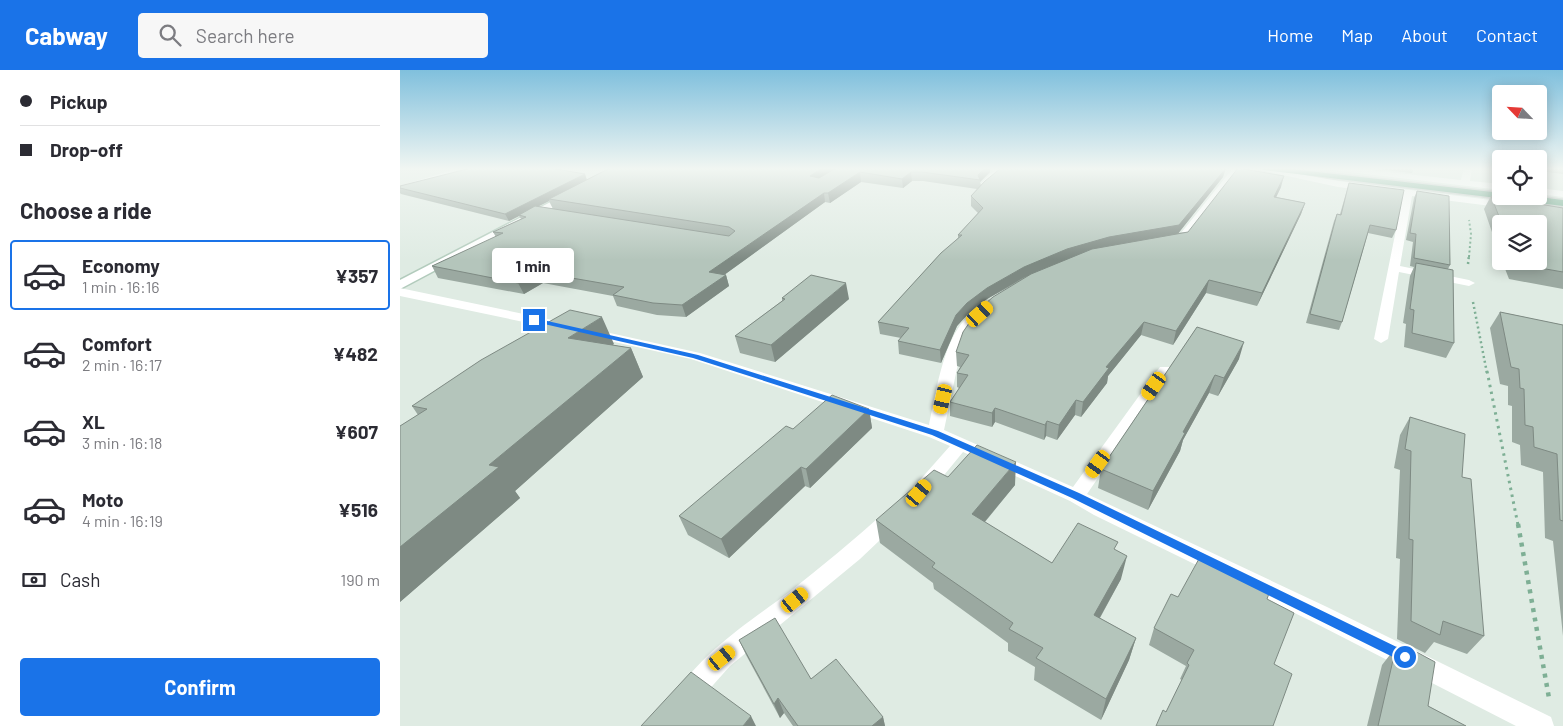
<!DOCTYPE html>
<html lang="en">
<head>
<meta charset="utf-8">
<style>
	body { margin:0; font-family:Barlow,sans-serif; background:#f7f7f7; color:#2b2b33; height:100vh; display:flex; flex-direction:column; font-size:19px; white-space:nowrap }
	* { box-sizing:border-box; margin:0 }
	p { font-size:16px; color:#7c7c81 }
	.icon { flex:none; width:28px; height:28px; fill:none; stroke:currentColor; stroke-width:2; stroke-linecap:round; stroke-linejoin:round }
	.map { position:relative; flex:1; overflow:hidden }
	.side { display:flex; flex-direction:column; background:#fff; width:400px }
	.side>* { flex:none }
	.guide { display:grid; align-content:center; height:110px; padding:0 20px; background:#fff }
	.needle { width:32px; rotate:295deg }
	.fabs { position:absolute; left:1092px; top:15px; display:grid; gap:10px }
	.fabs a { display:grid; place-items:center; width:55px; height:55px; border-radius:5px; background:#fff; box-shadow:0 2px 12px #0003; font-size:25px }
	.end { position:absolute; width:22px; height:22px; margin:-11px; border:6px solid #1a73e8; background:#fff; box-shadow:0 0 0 2px #fff }
	.from { border-radius:50% }
	.bubble { position:absolute; height:35px; border-radius:5px; background:#fff; box-shadow:0 2px 12px #0003; font-size:16px; font-weight:700; line-height:35px; text-align:center }
	.car { position:absolute; width:15px; height:30px; margin:-15px -8px; border-radius:6px; box-shadow:0 0 4px 1px #0007; background:linear-gradient(#f5c518 24%,#345 0 40%,#f5c518 0 76%,#345 0 86%,#f5c518 0) }
	.guide b { display:flex; align-items:center; gap:18px; height:48px; font-size:19px }
	.guide b+b { border-top:1px solid #e1e1e2 }
	.guide i { width:12px; height:12px; background:#2b2b33 }
	ul { padding:0; list-style:none }
	li { display:flex; align-items:center; gap:15px; height:70px; margin:0 10px 8px; padding:0 10px; border:2px solid transparent; border-radius:5px }
	li div { flex:1 }
	li b { display:block; font-size:19px }
	li em { font-style:normal; font-weight:700 }
	li.on { border-color:#1a73e8 }
	li>.icon { width:45px; height:45px; stroke-width:1.5 }
	h2 { padding:0 20px; font-size:22px; line-height:60px }
	.pay { display:flex; align-items:center; gap:12px; height:55px; padding:0 20px; font-size:19px }
	.pay p { margin-inline-start:auto }
	.button { display:flex; gap:10px; margin-top:auto; padding:10px 20px }
	.button a { flex:1; height:58px; border-radius:5px; background:#1a73e8; color:#fff; font-size:20px; font-weight:700; line-height:58px; text-align:center }
	header { display:flex; align-items:center; gap:30px; box-sizing:border-box; height:70px; padding:0 25px; background:#1a73e8; color:#fff }
	header strong { font-size:24px }
	nav { display:flex; gap:28px; margin-inline-start:auto; font-size:18px }
	.search { width:350px; height:45px; background:#f7f7f7; display:flex; align-items:center; gap:12px; box-sizing:border-box; padding:0 18px; border-radius:5px; color:#7c7c81; font-size:19px }
	main { display:flex; flex:1; min-height:0 }
	.map>svg:first-child { display:block }
	.lines { fill:none; stroke-linecap:round; stroke-linejoin:round }
	.secondary-casing { stroke:#b2cbbc; stroke-width:3 }
	.primary-casing { stroke:#c0c8c4; stroke-width:3 }
	.path-far3 { stroke:#7eaf95; stroke-width:2; stroke-dasharray:2 2.5; stroke-linecap:butt }
	.path-far2 { stroke:#7eaf95; stroke-width:2.5; stroke-dasharray:2 3; stroke-linecap:butt }
	.path-far1 { stroke:#7eaf95; stroke-width:3; stroke-dasharray:2.5 4.5; stroke-linecap:butt }
	.path { stroke:#7eaf95; stroke-width:4.5; stroke-dasharray:4 5.5; stroke-linecap:butt }
	.street { fill:#fff; fill-rule:evenodd }
	.secondary { fill:#fff; fill-rule:evenodd }
	.primary { fill:#62a283; fill-rule:evenodd }
	.wall { fill:#9ba9a1; fill-rule:evenodd }
	.shaded-wall { fill:#7e8a83 }
	.building { fill:#b4c5bb; stroke:#7e8a83 }
	.route { fill:#1a73e8 }
</style>
</head>
<body>
<header>
<strong>Cabway</strong>
<div class="search"><svg class="icon" aria-label="search" viewBox="0 0 24 24"><circle cx="10" cy="10" r="6"/><path d="M15 15l6 6"/></svg>Search here</div>
<nav><a>Home</a><a>Map</a><a>About</a><a>Contact</a></nav>
</header>
<main>
<section class="side">
<div class="guide">
<b><i class="from"></i>Pickup</b>
<b><i></i>Drop-off</b>
</div>
<h2>Choose a ride</h2>
<ul>
<li class="on"><svg class="icon" aria-label="car" viewBox="0 0 24 24"><path d="M5 17H2v-5l4-1 3-4h7l3 4 3 1v5h-3M9 17h6M6 11h13"/><circle cx="7" cy="17" r="2"/><circle cx="17" cy="17" r="2"/></svg><div><b>Economy</b><p>1 min · 16:16</p></div><em>¥357</em></li>
<li><svg class="icon" aria-label="car" viewBox="0 0 24 24"><path d="M5 17H2v-5l4-1 3-4h7l3 4 3 1v5h-3M9 17h6M6 11h13"/><circle cx="7" cy="17" r="2"/><circle cx="17" cy="17" r="2"/></svg><div><b>Comfort</b><p>2 min · 16:17</p></div><em>¥482</em></li>
<li><svg class="icon" aria-label="car" viewBox="0 0 24 24"><path d="M5 17H2v-5l4-1 3-4h7l3 4 3 1v5h-3M9 17h6M6 11h13"/><circle cx="7" cy="17" r="2"/><circle cx="17" cy="17" r="2"/></svg><div><b>XL</b><p>3 min · 16:18</p></div><em>¥607</em></li>
<li><svg class="icon" aria-label="car" viewBox="0 0 24 24"><path d="M5 17H2v-5l4-1 3-4h7l3 4 3 1v5h-3M9 17h6M6 11h13"/><circle cx="7" cy="17" r="2"/><circle cx="17" cy="17" r="2"/></svg><div><b>Moto</b><p>4 min · 16:19</p></div><em>¥516</em></li>
</ul>
<div class="pay"><svg class="icon" aria-label="cash" viewBox="0 0 24 24"><path d="M3 7h18v10H3z"/><circle cx="12" cy="12" r="2"/></svg>Cash<p>190 m</p></div>
<div class="button"><a>Confirm</a></div>
</section>
<div class="map">
<svg width="1163" height="656" viewBox="0 0 1163 656">
	<rect width="100%" height="100%" fill="#dfebe3"/>
	<g class="lines">
		<g class="secondary-casing">
			<path id="secondary" d="M168 123 171 124V128L0 219V210Z"/>
		</g>
		<g class="primary-casing">
			<path id="primary" d="M859 98H882L1101 123V126H1131L1163 130V136L863 100Z"/>
		</g>
		<path class="path-far3" d="M1069 187 1071 164 1069 150"/>
		<path class="path-far2" d="M1068 194 1069 185
			M1073 232 1087 303"/>
		<path class="path-far1" d="M1087 301 1118 455"/>
		<path class="path" d="M1118 454 1149 628"/>
		<path class="street" d="M59 98H71L0 122V116Z
			M584 98H598L601 100 599 107 584 118 580 115 593 101Z
			M833 98H841L785 172 768 174V170L777 168Z
			M850 98H866L938 111 1107 132 1112 135 1107 138 1012 126 1000 196 1069 210 1075 213 1069 216 999 202 988 269 981 273 974 269 1003 125 938 117Z
			M928 98H952L1061 110 1064 98H1072L1070 111 1101 114V120L932 100Z
			M1139 118 1163 121V127L1139 124Z
			M0 218 167 253 173 257 167 261 0 226Z
			M581 240 587 244 568 263 562 275 544 360 673 417 760 297H770L772 300 687 424 927 537 1151 647 1154 656H1116L911 551 694 445 670 431 563 382 531 421 525 422 519 421 516 416 519 411 550 376 529 367 291 289 192 267 185 263 192 259 300 283 529 355C536 325 545 249 581 240Z
			M492 440 499 442 501 447 499 452 460 489 330 596 298 632 290 636 282 632 278 624C293 588 356 547 388 523 421 497 454 470 485 442Z"/>
		<use href="#secondary" class="secondary"/>
		<use href="#primary" class="primary"/>
	</g>
	<path class="wall" d="M436 98H590V102L580 112 581 115 601 98H600H825L823 107 778 163 788 162 881 117 876 127 905 133 901 144 857 236 806 223 773 275 741 265 708 306 707 313 681 347 675 345 657 370 646 366 644 370 595 352 592 357 550 346V332L559 318 557 317V303L560 297 557 296 556 282 627 207 587 229 568 244 557 256 541 293 499 284 498 271 501 268 480 264 478 252 558 168V165L578 143 571 136V126L577 119 523 111H512L503 118 461 112 430 133 425 132 324 205H326L329 216 286 247 257 245 217 236 213 226 143 213 124 224 38 208 32 196 96 167 93 162 121 149 119 146 109 151 1 124 0 123V116L185 104 187 110ZM149 131 153 139 137 137Z
		M967 98H1014L1012 103Z
		M1139 98H1163V104L1139 101Z
		M949 113 996 160 992 168 968 163 942 252 939 260 906 253 934 151 937 144H940Z
		M1017 121 1050 195 1048 199 1054 273 1046 288 1004 277 1006 254 1003 253 1010 206 1014 197 1010 196 1013 172 1006 170 1014 128Z
		M1091 126 1163 138V219L1109 209 1102 191H1139L1101 154V188L1084 139Z
		M382 228 449 229 375 292 340 283 335 266 382 231Z
		M1100 242 1163 255V566L1153 471 1145 468 1143 402 1121 395 1120 375 1112 372V336L1108 335V316L1100 314 1090 258Z
		M797 257 839 289 818 326 809 323 783 370 780 381 748 440 698 418 701 399Z
		M214 274 212 275 231 278 243 307 115 421 120 428 0 532V356L18 345 12 336Z
		M469 339 472 358 410 418 405 416 329 488 288 465 279 446 393 359Z
		M1010 347 1062 407 1084 566 1067 584 1034 572 1025 583 997 569 1000 489 996 488 1000 400 994 398 1000 365Z
		M548 407 615 415 585 452 652 493 717 481 721 509 700 548 736 568 729 590 701 650 634 610 635 597 608 581V573L534 519 533 513 480 473 476 450Z
		M832 503 871 518 766 642 782 610 780 609 786 596 749 575 754 558 778 527Z
		M339 570 483 647 485 656H393L384 643 380 648 346 585Z
		M996 577 1007 583 1011 579 1028 636 1066 656H967L982 595Z"/>
	<path class="shaded-wall" d="M422 98H436L411 115 410 106Z
		M585 98H590V102L580 112V110L578 105Z
		M826 98 823 107 777 165 666 190 623 208 587 229 568 244 557 256 541 293 540 280 556 245 567 233 587 218 624 197Z
		M460 102 461 112 430 133 428 123Z
		M511 102 512 111 503 118 502 109Z
		M185 104 187 111 149 129V131L121 145H119V146L109 151 105 144Z
		M884 106 881 117 871 138 874 127Z
		M424 123 425 132 313 213 309 202Z
		M905 133 901 144 857 236 862 223Z
		M137 202 143 213 124 224 118 213Z
		M326 205 329 216 286 247 282 235Z
		M809 210 806 223 773 275 776 261Z
		M446 213 449 229 375 292 371 275Z
		M202 247 214 274 182 296 168 268Z
		M744 252 741 265 708 306 707 313 681 347 683 332 706 297Z
		M844 272 839 289 818 326 824 308Z
		M231 278 243 307 115 421 120 428 0 532V477L89 395Z
		M815 305 809 323 783 370 780 381 748 440 753 421 783 362Z
		M676 330 675 345 657 370 659 355Z
		M595 338V352L592 357V343Z
		M469 339 472 358 410 418 406 399Z
		M647 351 646 366 644 370 645 355Z
		M616 392 615 415 572 467V444Z
		M401 397 405 416 329 488 321 469Z
		M727 486 721 509 689 567 694 545Z
		M736 568 729 590 701 650 706 629Z
		M378 628 384 643 380 648 374 634Z
		M351 646 356 656H343Z
		M483 647 485 656H472Z"/>
	<path class="building" d="M71 98H150L185 104 105 144 0 118V116Z
		M210 98H422L410 106 419 108 436 98H585L578 105 580 110 522 102H511L502 109 460 102 428 123H424L309 202 326 205 282 235 253 233 213 225 224 217 137 202 118 213 32 196 103 163 93 162 126 147 119 145 135 136 329 166 335 161 329 157 149 129Z
		M601 98H826L779 155 709 167 667 179 624 197 587 218 567 233 556 245 540 280 498 271 509 258 478 252 541 183 562 165H558L583 138 571 126 585 111Z
		M838 98 884 106 874 127 905 133 862 223 809 210 776 261 744 252 706 297 709 298 683 332 676 330 659 355 647 351 645 355 595 338 592 343 550 332 568 305 557 303 569 285 556 282 563 262 578 240 593 227 631 204 692 179 788 162Z
		M949 113 1004 120 996 160 970 155 942 252 910 244 937 144 941 145Z
		M1017 121 1049 126 1050 195 1014 188 1016 164 1010 163Z
		M1091 126 1163 138V202L1117 194 1116 191H1139V154H1102Z
		M1016 193 1053 200 1054 273 1012 263 1014 240 1010 239Z
		M411 205 446 213 371 275 335 266 385 229 382 228Z
		M170 240 202 247 168 268 231 278 89 395 99 397 0 477V356L27 339 12 336 81 290Z
		M1100 242 1163 255V451L1160 450 1157 384 1134 377 1133 357 1125 355 1124 319 1120 318 1119 299 1111 297Z
		M797 257 844 272 824 308 815 305 783 362 785 363 753 421 701 399Z
		M432 325 469 339 406 399 401 397 321 469 279 446 386 356 393 359Z
		M1010 347 1065 364 1062 407 1071 409 1084 566 1043 551 1040 565 1011 551 1013 470 1009 469 1011 381 1005 379Z
		M577 375 616 392 572 444 652 493 678 453 718 472 714 479 727 486 694 545 736 568 706 629 636 588 643 578 609 559 613 553 532 497 535 493 476 450 534 400 548 407Z
		M800 487 832 503 834 500 871 518 867 529 894 543 874 594 892 604 873 656H756L763 640 766 642 789 595 787 593 794 580 754 558 771 524 778 527Z
		M375 548 411 609 436 589 483 647 472 656H398L378 628 374 634 339 570Z
		M996 577 1010 585 1011 579 1035 592 1028 636 1066 656H978Z
		M291 602 351 646 343 656H241Z"/>
	<linearGradient id="sky" x2="0" y2="1"><stop stop-color="#80c0dd"/><stop offset="0.52" stop-color="#f1f6f2"/><stop offset="1" stop-color="#f1f6f2" stop-opacity="0"/></linearGradient>
	<rect width="1163" height="190" fill="url(#sky)"/>
	<path class="route" d="M134 248 298 285 538 361 679 423 1009 583 1011 587 1009 591H1001L672 428 532 365 293 288 131 251Z"/>
</svg>
<div class="fabs">
<a><svg class="needle" viewBox="-14 -14 28 28"><path d="M0-13l5 13h-10z" fill="#e53935"/><path d="M0 13l5-13h-10z" fill="#7c7c81"/></svg></a>
<a><svg class="icon" aria-label="locate" viewBox="0 0 24 24"><circle cx="12" cy="12" r="6"/><path d="M12 2v4M12 18v4M2 12h4M18 12h4"/></svg></a>
<a><svg class="icon" aria-label="layers" viewBox="0 0 24 24"><path d="M12 4l9 5-9 5-9-5zM3 14l9 5 9-5"/></svg></a>
</div>
<i class="end from" style="left:1005px;top:587px"></i>
<i class="end" style="left:134px;top:250px"></i>
<div class="bubble" style="left:92px;top:178px;width:82px">1 min</div>
<i class="car" style="left:580px;top:244px;rotate:48deg"></i>
<i class="car" style="left:754px;top:316px;rotate:215deg"></i>
<i class="car" style="left:543px;top:329px;rotate:193deg"></i>
<i class="car" style="left:698px;top:394px;rotate:216deg"></i>
<i class="car" style="left:519px;top:423px;rotate:40deg"></i>
<i class="car" style="left:395px;top:530px;rotate:51deg"></i>
<i class="car" style="left:322px;top:588px;rotate:51deg"></i>
</div>
</main>
</body>
</html>
